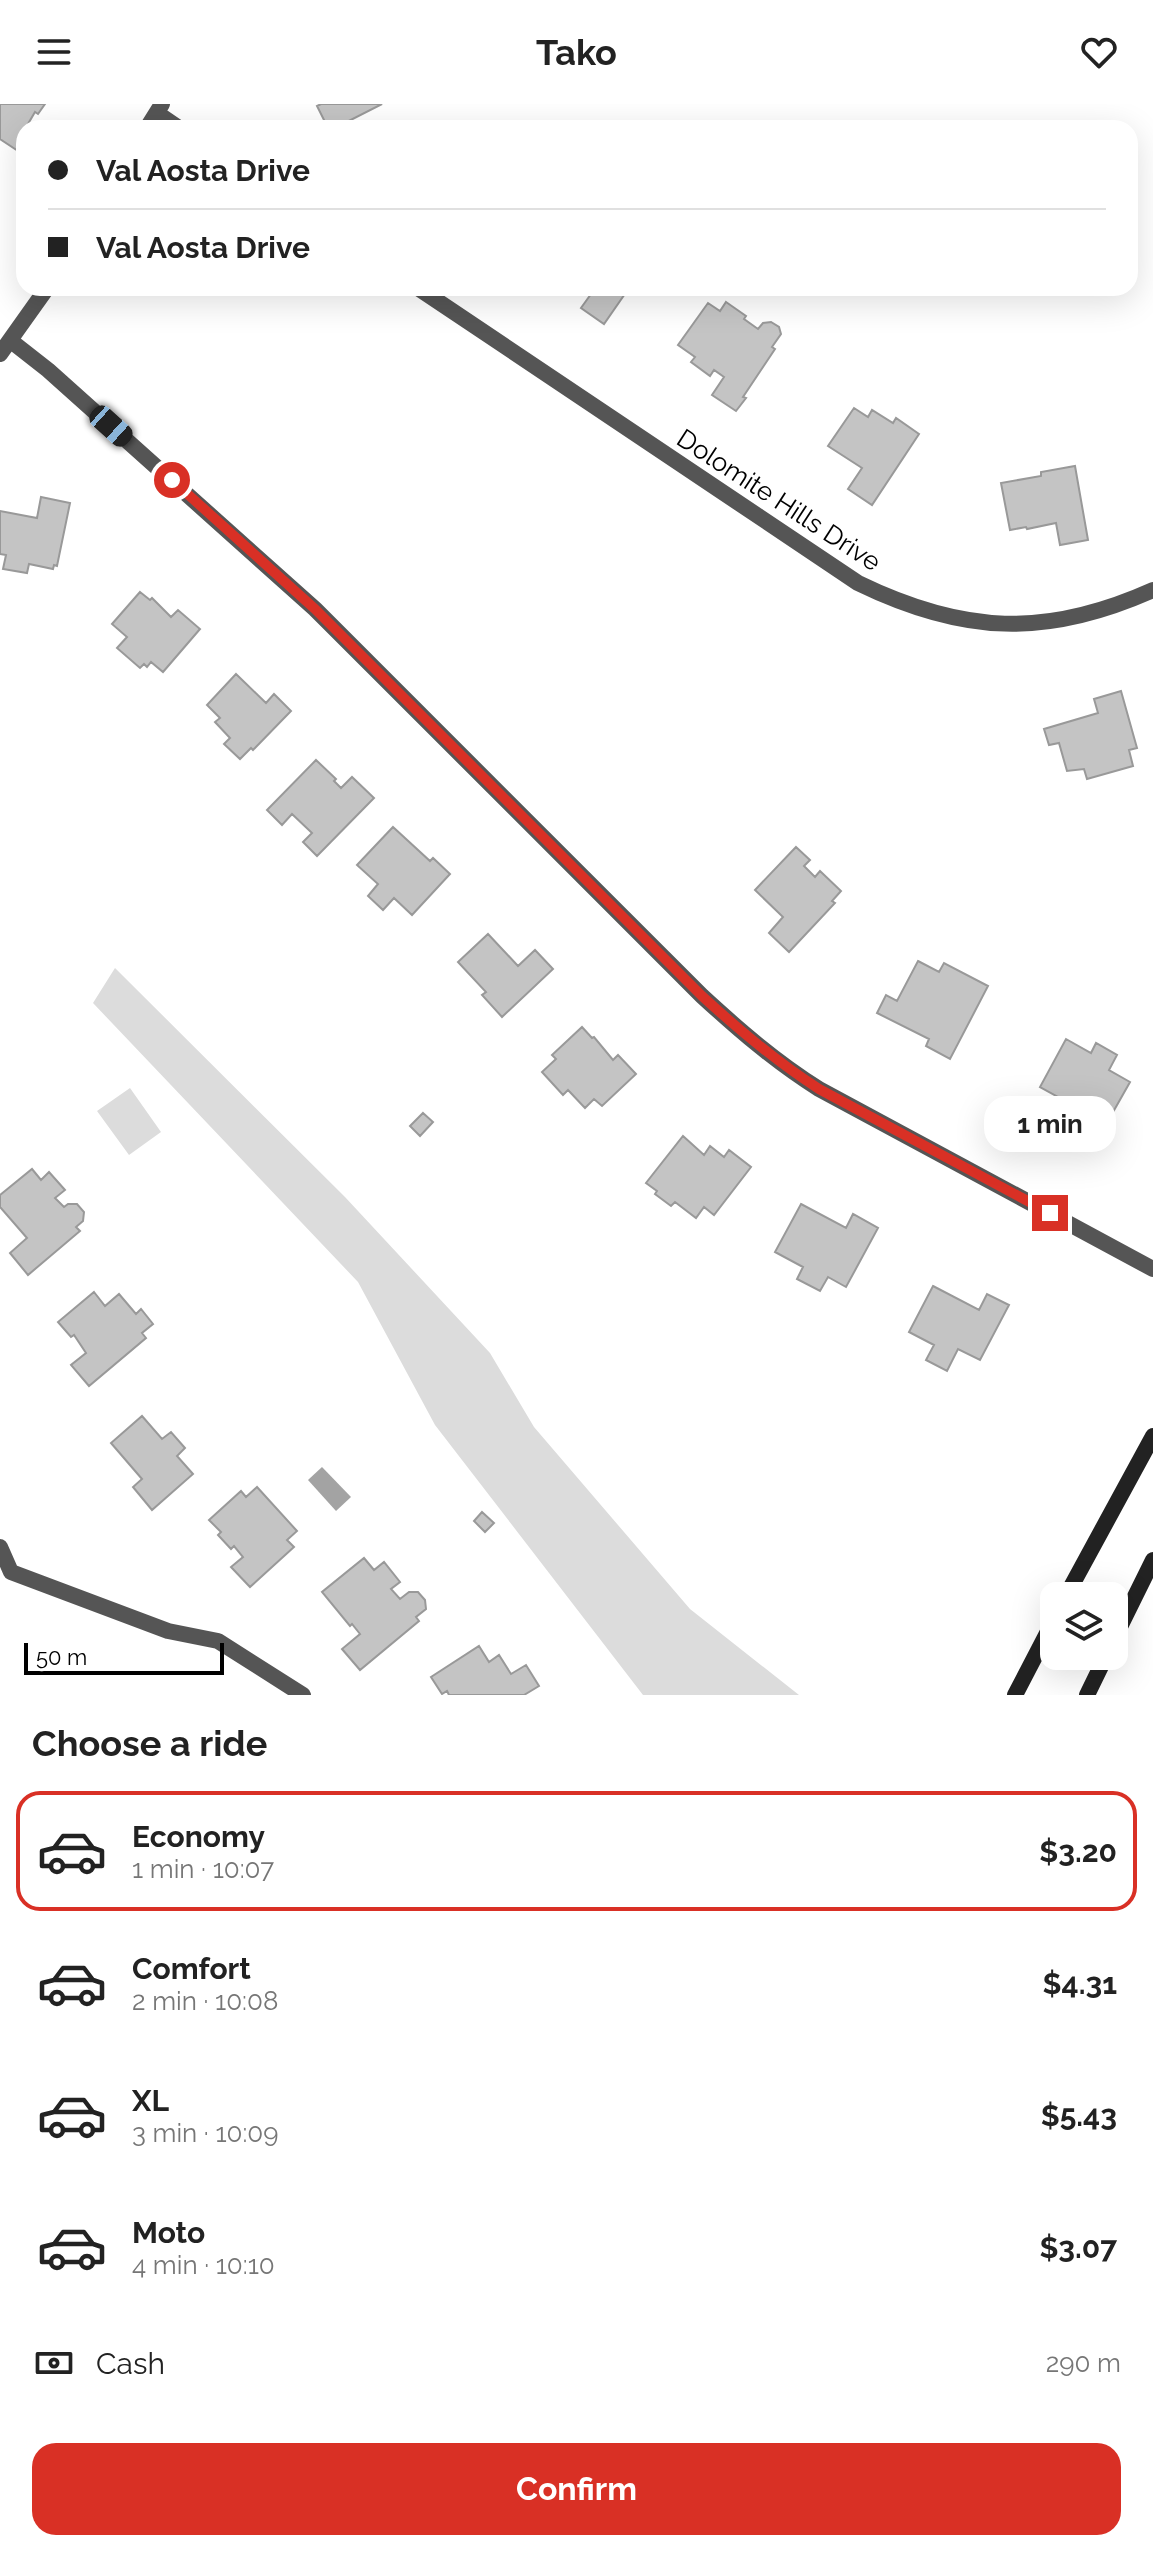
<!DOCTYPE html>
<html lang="en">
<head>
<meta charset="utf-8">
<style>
	body { margin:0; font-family:Raleway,sans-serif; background:#f2f2f2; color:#222; height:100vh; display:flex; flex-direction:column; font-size:30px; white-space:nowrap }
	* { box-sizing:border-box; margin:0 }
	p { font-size:26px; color:#767676 }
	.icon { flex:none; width:44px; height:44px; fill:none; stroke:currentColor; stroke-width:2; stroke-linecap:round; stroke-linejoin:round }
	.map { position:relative; height:1591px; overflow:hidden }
	.drawer { display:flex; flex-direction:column; background:#fff; flex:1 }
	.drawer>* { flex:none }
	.hud { position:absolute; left:16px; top:16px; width:1122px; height:176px; border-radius:24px; box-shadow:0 8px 32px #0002; display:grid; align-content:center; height:176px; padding:0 32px; background:#fff }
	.fabs { position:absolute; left:1040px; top:1478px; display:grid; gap:16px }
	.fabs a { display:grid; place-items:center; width:88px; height:88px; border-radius:16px; background:#fff; box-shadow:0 8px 32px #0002; font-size:40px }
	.scale { position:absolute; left:24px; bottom:20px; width:200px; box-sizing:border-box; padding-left:8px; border:4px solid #000; border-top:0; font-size:22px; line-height:28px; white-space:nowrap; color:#000; -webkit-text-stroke:6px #fff; paint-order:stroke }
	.end { position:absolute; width:36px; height:36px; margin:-18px; border:10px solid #d93025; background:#fff; box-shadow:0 0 0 4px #fff }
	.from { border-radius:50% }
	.bubble { position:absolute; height:56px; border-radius:24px; background:#fff; box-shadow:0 8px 32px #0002; font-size:26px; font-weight:700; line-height:56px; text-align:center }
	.car { position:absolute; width:24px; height:48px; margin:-24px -12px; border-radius:10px; box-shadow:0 0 6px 2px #0007; background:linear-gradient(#222 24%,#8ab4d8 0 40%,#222 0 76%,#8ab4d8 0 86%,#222 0) }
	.hud b { display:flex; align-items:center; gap:28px; height:76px; font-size:30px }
	.hud b+b { border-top:2px solid #e0e0e0 }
	.hud i { width:20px; height:20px; background:#222 }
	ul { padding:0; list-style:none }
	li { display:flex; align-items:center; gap:24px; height:120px; margin:0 16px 12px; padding:0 16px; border:4px solid transparent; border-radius:24px }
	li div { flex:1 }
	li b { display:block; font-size:30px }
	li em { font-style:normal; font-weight:700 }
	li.on { border-color:#d93025 }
	li>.icon { width:72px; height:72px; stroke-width:1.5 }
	h2 { padding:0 32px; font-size:36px; line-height:96px }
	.pay { display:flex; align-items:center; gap:20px; height:88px; padding:0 32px; font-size:30px }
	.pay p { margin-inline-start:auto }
	.button { display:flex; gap:16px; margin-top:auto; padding:16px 32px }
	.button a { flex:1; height:92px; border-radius:24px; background:#d93025; color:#fff; font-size:32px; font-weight:700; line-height:92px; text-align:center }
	header { display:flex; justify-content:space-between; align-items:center; height:104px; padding:0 32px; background:#fff; font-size:36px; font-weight:700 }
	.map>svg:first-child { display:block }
	.green { fill:#dcdcdc }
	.water { fill:#a3a3a3 }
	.building { fill:#c4c4c4; stroke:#999; stroke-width:2 }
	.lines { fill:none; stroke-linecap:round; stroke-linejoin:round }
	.minor { stroke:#555; stroke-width:16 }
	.secondary { stroke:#222; stroke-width:16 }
	.route { stroke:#d93025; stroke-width:10 }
	.labels { text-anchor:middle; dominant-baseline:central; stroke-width:8; stroke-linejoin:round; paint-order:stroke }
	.street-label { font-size:26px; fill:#000; stroke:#fff }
</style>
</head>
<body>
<header><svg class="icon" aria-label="menu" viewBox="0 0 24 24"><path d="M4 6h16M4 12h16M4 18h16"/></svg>Tako<svg class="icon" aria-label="heart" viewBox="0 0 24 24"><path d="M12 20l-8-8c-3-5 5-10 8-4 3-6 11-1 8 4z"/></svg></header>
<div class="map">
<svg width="1153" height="1591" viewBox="0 0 1153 1591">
	<rect width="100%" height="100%" fill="#fff"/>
	<path class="green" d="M115 864 345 1093 490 1249 534 1323 690 1505 799 1591H643L435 1321 358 1178 93 899Z
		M130 984 161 1028 129 1051 97 1007Z"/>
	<path class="water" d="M322 1363 351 1393 336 1407 308 1376Z"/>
	<path class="building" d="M0 0H45L38 10 35 8 28 20 35 24H24V51L0 35Z
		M321 0H382L335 24H328L317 2Z
		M583 184H629L604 220 581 204 591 190Z
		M726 198 746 212 744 215 758 225 763 219 771 218 779 223 781 230 772 243 775 245 743 293 746 294 736 307 712 291 724 273 714 266 710 272 691 258 695 253 678 241 708 199 720 207Z
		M854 304 868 313 872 306 893 319 896 314 919 330 872 401 848 385 862 364 828 342Z
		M1075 362 1088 436 1060 441 1056 419 1027 425 1026 423 1010 426 1001 379 1041 372V368Z
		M41 393 70 399 57 462 54 461 53 465 29 460 27 469 3 465 6 451 0 450V407L37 414Z
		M140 488 150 496 152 494 171 513 178 506 200 525 163 568 151 558 147 563 144 560 140 564 117 544 127 533 112 520Z
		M236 570 266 599 274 590 291 607 253 646 251 644 240 655 224 640 230 634 215 618 220 614 207 601Z
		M1121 587 1137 644 1129 646 1133 662 1087 675 1084 665 1067 667 1059 639 1049 641 1044 625 1098 609 1094 595Z
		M316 656 336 675 334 677 341 684 352 673 374 694 317 752 303 738 312 729 292 710 282 721 267 706Z
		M393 723 430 757 433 754 450 770 412 811 394 794 383 806 368 792 378 780 357 761Z
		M796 743 810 756 804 762 815 773 820 767 841 787 832 797 835 799 789 848 769 829 783 813 755 786Z
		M488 830 518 862 535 846 553 865 502 913 482 891 486 888 458 858Z
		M918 857 939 868 944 859 988 882 950 955 926 942 929 935 877 909 886 891 897 897Z
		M582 923 592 934 594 933 613 956 618 951 636 970 602 1002 594 995 585 1004 568 986 563 991 542 968 556 955 552 951Z
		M1066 935 1091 949 1096 939 1117 951 1109 966 1130 978 1099 1033 1078 1021 1084 1012 1065 1002 1067 998 1040 983Z
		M423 1009 433 1018 420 1032 410 1022Z
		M683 1032 704 1051 710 1042 724 1053 729 1046 751 1063 714 1111 704 1103 696 1114 675 1098 671 1102 655 1090 657 1087 646 1079Z
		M32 1065 41 1076 49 1068 65 1086 55 1094 64 1103 68 1100H77L84 1108 83 1117 76 1123 80 1127 28 1171 10 1149 27 1134 0 1103V1091Z
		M801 1100 846 1124 853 1110 878 1124 846 1183 828 1173 820 1187 797 1175 803 1163 775 1148Z
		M933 1182 979 1206 987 1190 1009 1201 980 1256 958 1245 947 1267 926 1256 934 1241 909 1228Z
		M94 1188 105 1202 119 1190 136 1210 141 1205 153 1220 142 1229 146 1234 89 1282 71 1261 86 1249 74 1231 71 1233 58 1218Z
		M142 1312 162 1335 171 1328 185 1344 177 1352 193 1370 152 1406 133 1383 142 1375 111 1339Z
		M257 1383 297 1427 287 1436 294 1443 250 1483 231 1463 243 1453 234 1442 231 1445 218 1431 221 1428 209 1416 241 1387 246 1393Z
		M482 1408 494 1419 485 1428 474 1417Z
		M364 1454 374 1466 384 1458 400 1478 391 1485 400 1495 409 1488H418L425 1496 426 1505 416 1513 419 1517 360 1566 342 1545 360 1530 352 1520 350 1522 322 1488Z
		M479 1542 489 1558 499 1551 511 1570 526 1561 539 1582 524 1591H449L447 1587 442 1590 431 1573Z"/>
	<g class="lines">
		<path class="minor" d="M157 9 179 24
			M147 24 162 0
			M418 184 858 479C963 530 1046 534 1153 486
			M11 237 48 266 315 505 702 892C739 926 776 958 819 985L1153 1165
			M0 250 47 184
			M0 1443 11 1468 168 1527 218 1537 303 1591"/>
		<path class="secondary" d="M1066 1492 1153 1332
			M1114 1535 1153 1456
			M1015 1591 1054 1516
			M1087 1591 1106 1552"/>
	</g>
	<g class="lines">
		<path class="route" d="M172 376 315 505 702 892C739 926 777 958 819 985L1050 1109"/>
	</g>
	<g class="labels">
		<g class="street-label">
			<text transform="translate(779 396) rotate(33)">Dolomite Hills Drive</text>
		</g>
	</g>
</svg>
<div class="fabs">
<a><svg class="icon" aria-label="layers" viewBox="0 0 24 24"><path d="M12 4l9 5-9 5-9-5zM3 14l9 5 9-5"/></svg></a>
</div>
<div class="scale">50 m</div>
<i class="end from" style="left:172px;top:376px"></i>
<i class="end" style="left:1050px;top:1109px"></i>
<div class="bubble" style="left:984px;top:992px;width:132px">1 min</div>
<i class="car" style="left:111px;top:322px;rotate:132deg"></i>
<div class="hud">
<b><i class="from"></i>Val Aosta Drive</b>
<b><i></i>Val Aosta Drive</b>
</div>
</div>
<section class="drawer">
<h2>Choose a ride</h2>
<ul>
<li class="on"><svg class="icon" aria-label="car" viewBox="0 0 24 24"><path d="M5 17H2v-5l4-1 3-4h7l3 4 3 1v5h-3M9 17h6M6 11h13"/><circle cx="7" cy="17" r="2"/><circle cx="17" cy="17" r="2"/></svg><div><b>Economy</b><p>1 min · 10:07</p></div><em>$3.20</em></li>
<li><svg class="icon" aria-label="car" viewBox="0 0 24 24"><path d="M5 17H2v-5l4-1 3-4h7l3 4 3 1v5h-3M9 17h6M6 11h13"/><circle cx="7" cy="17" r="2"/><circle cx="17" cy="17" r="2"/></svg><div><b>Comfort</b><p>2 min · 10:08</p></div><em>$4.31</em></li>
<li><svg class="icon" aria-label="car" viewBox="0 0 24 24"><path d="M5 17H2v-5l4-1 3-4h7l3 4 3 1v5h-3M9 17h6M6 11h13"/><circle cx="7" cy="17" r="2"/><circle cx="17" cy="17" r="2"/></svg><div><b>XL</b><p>3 min · 10:09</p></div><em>$5.43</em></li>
<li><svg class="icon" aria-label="car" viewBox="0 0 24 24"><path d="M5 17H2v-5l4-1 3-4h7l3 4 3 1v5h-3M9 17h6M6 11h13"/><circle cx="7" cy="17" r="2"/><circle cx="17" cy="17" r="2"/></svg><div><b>Moto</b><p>4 min · 10:10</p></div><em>$3.07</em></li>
</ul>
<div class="pay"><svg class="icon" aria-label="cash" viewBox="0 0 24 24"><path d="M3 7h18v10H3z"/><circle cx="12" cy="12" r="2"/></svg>Cash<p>290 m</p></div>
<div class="button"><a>Confirm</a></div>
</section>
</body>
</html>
